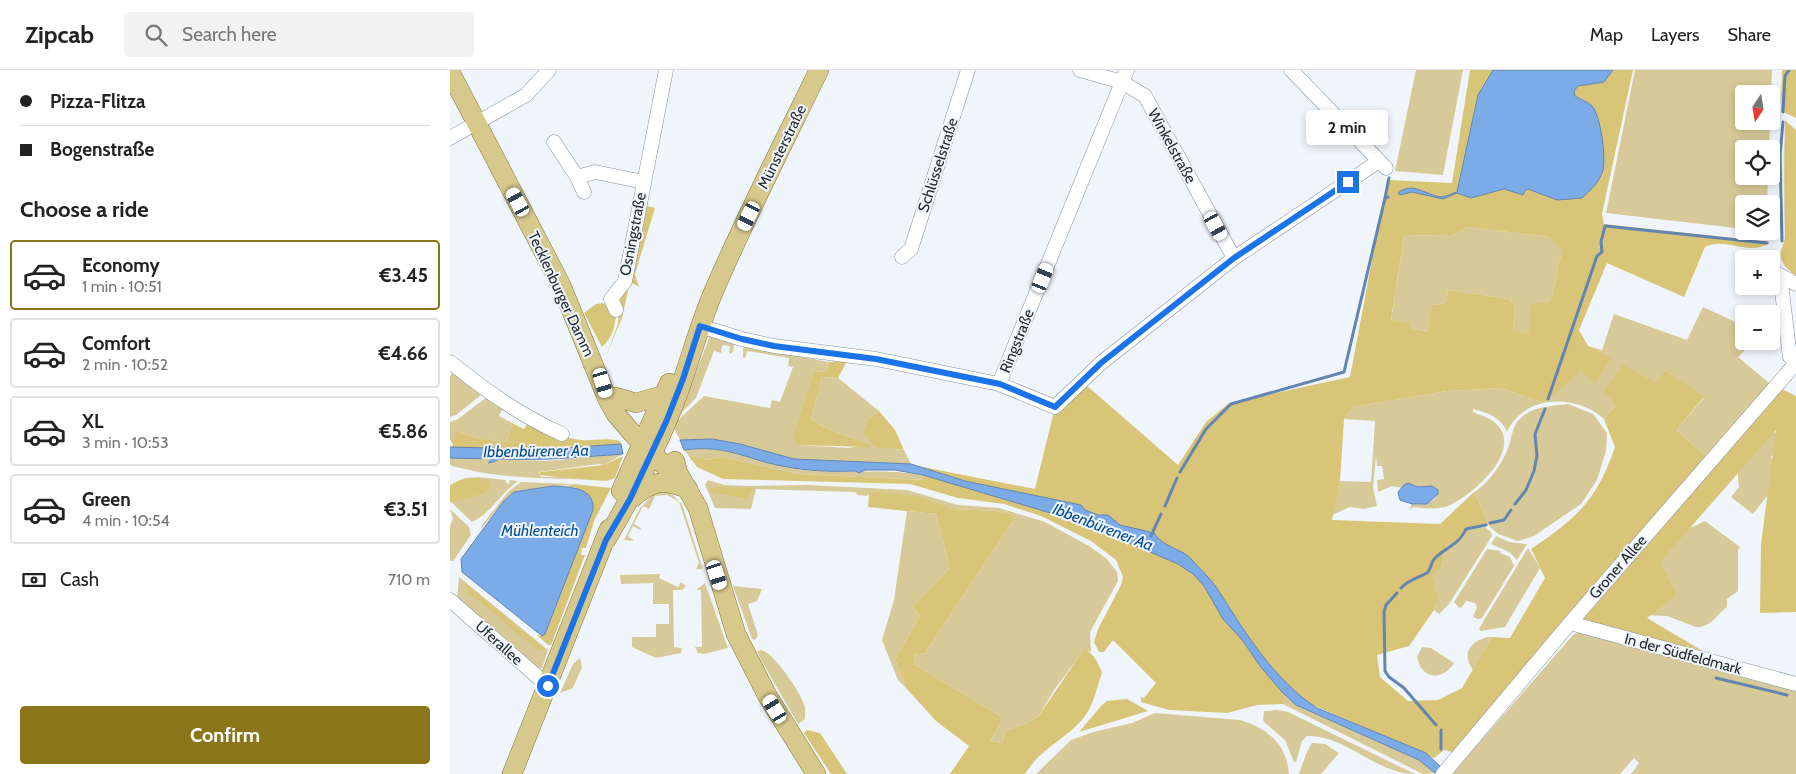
<!DOCTYPE html>
<html lang="en">
<head>
<meta charset="utf-8">
<style>
	body { margin:0; font-family:Cabin,sans-serif; background:#f2f2f2; color:#222; height:100vh; display:flex; flex-direction:column; font-size:19px; white-space:nowrap }
	* { box-sizing:border-box; margin:0 }
	p { font-size:16px; color:#767676 }
	.icon { flex:none; width:28px; height:28px; fill:none; stroke:currentColor; stroke-width:2; stroke-linecap:round; stroke-linejoin:round }
	.map { position:relative; flex:1; overflow:hidden }
	.drawer { display:flex; flex-direction:column; background:#fff; width:450px }
	.drawer>* { flex:none }
	.hud { display:grid; align-content:center; height:110px; padding:0 20px; background:#fff }
	.needle { width:32px; rotate:192deg }
	.fabs { position:absolute; left:1285px; top:15px; display:grid; gap:10px }
	.fabs a { display:grid; place-items:center; width:45px; height:45px; border-radius:5px; background:#fff; box-shadow:0 2px 8px #0003; font-size:25px }
	.end { position:absolute; width:22px; height:22px; margin:-11px; border:6px solid #1a73e8; background:#fff; box-shadow:0 0 0 2px #fff }
	.from { border-radius:50% }
	.bubble { position:absolute; height:35px; border-radius:5px; background:#fff; box-shadow:0 2px 8px #0003; font-size:16px; font-weight:700; line-height:35px; text-align:center }
	.car { position:absolute; width:15px; height:30px; margin:-15px -8px; border-radius:6px; box-shadow:0 0 4px 1px #0007; background:linear-gradient(#fff 24%,#345 0 40%,#fff 0 76%,#345 0 86%,#fff 0) }
	.hud b { display:flex; align-items:center; gap:18px; height:48px; font-size:19px }
	.hud b+b { border-top:1px solid #e0e0e0 }
	.hud i { width:12px; height:12px; background:#222 }
	ul { padding:0; list-style:none }
	li { display:flex; align-items:center; gap:15px; height:70px; margin:0 10px 8px; padding:0 10px; border:2px solid #e0e0e0; border-radius:5px }
	li div { flex:1 }
	li b { display:block; font-size:19px }
	li em { font-style:normal; font-weight:700 }
	li.selected { border-color:#8a7518 }
	li>.icon { width:45px; height:45px; stroke-width:1.5 }
	h2 { padding:0 20px; font-size:22px; line-height:60px }
	.pay { display:flex; align-items:center; gap:12px; height:55px; padding:0 20px; font-size:19px }
	.pay p { margin-inline-start:auto }
	.cta { display:flex; gap:10px; margin-top:auto; padding:10px 20px }
	.cta a { flex:1; height:58px; border-radius:5px; background:#8a7518; color:#fff; font-size:20px; font-weight:700; line-height:58px; text-align:center }
	header { display:flex; align-items:center; gap:30px; box-sizing:border-box; height:70px; padding:0 25px; background:#fff; border-bottom:1px solid #e0e0e0 }
	header strong { font-size:24px }
	nav { display:flex; gap:28px; margin-inline-start:auto; font-size:18px }
	.search { width:350px; height:45px; background:#f2f2f2; display:flex; align-items:center; gap:12px; box-sizing:border-box; padding:0 18px; border-radius:5px; color:#767676; font-size:19px }
	main { display:flex; flex:1; min-height:0 }
	.map>svg:first-child { display:block }
	.green { fill:#d7ca98 }
	.forest { fill:#d9c577; fill-rule:evenodd }
	.water { fill:#7bace7; stroke:#6285b1 }
	.lines { fill:none; stroke-linecap:round; stroke-linejoin:round }
	.stream { stroke:#6285b1; stroke-width:3 }
	.minor-casing { stroke:#8592a1; stroke-width:15 }
	.major-casing { stroke:#887a3a; stroke-width:20 }
	.minor { stroke:#fff; stroke-width:14 }
	.major { stroke:#d7c88c; stroke-width:19 }
	.route { stroke:#1a73e8; stroke-width:6 }
	.labels { text-anchor:middle; dominant-baseline:central; stroke-width:4; stroke-linejoin:round; paint-order:stroke }
	.street-label { font-size:15px; fill:#262b32; stroke:#f0f5fc }
	.water-label { font-size:16px; font-style:italic; fill:#055095; stroke:#f0f5fc }
</style>
</head>
<body>
<header>
<strong>Zipcab</strong>
<div class="search"><svg class="icon" aria-label="search" viewBox="0 0 24 24"><circle cx="10" cy="10" r="6"/><path d="M15 15l6 6"/></svg>Search here</div>
<nav><a>Map</a><a>Layers</a><a>Share</a></nav>
</header>
<main>
<section class="drawer">
<div class="hud">
<b><i class="from"></i>Pizza-Flitza</b>
<b><i></i>Bogenstraße</b>
</div>
<h2>Choose a ride</h2>
<ul>
<li class="selected"><svg class="icon" aria-label="car" viewBox="0 0 24 24"><path d="M5 17H2v-5l4-1 3-4h7l3 4 3 1v5h-3M9 17h6M6 11h13"/><circle cx="7" cy="17" r="2"/><circle cx="17" cy="17" r="2"/></svg><div><b>Economy</b><p>1 min · 10:51</p></div><em>€3.45</em></li>
<li><svg class="icon" aria-label="car" viewBox="0 0 24 24"><path d="M5 17H2v-5l4-1 3-4h7l3 4 3 1v5h-3M9 17h6M6 11h13"/><circle cx="7" cy="17" r="2"/><circle cx="17" cy="17" r="2"/></svg><div><b>Comfort</b><p>2 min · 10:52</p></div><em>€4.66</em></li>
<li><svg class="icon" aria-label="car" viewBox="0 0 24 24"><path d="M5 17H2v-5l4-1 3-4h7l3 4 3 1v5h-3M9 17h6M6 11h13"/><circle cx="7" cy="17" r="2"/><circle cx="17" cy="17" r="2"/></svg><div><b>XL</b><p>3 min · 10:53</p></div><em>€5.86</em></li>
<li><svg class="icon" aria-label="car" viewBox="0 0 24 24"><path d="M5 17H2v-5l4-1 3-4h7l3 4 3 1v5h-3M9 17h6M6 11h13"/><circle cx="7" cy="17" r="2"/><circle cx="17" cy="17" r="2"/></svg><div><b>Green</b><p>4 min · 10:54</p></div><em>€3.51</em></li>
</ul>
<div class="pay"><svg class="icon" aria-label="cash" viewBox="0 0 24 24"><path d="M3 7h18v10H3z"/><circle cx="12" cy="12" r="2"/></svg>Cash<p>710 m</p></div>
<div class="cta"><a>Confirm</a></div>
</section>
<div class="map">
<svg width="1346" height="704" viewBox="0 0 1346 704">
	<rect width="100%" height="100%" fill="#f0f5fc"/>
	<path class="green" d="M966 0H1013L993 105 945 101Z
		M1185 0H1322L1321 24H1294V51H1320L1319 79H1294V106H1318L1317 134H1294V159L1156 143Z
		M1018 157 1099 167 1111 177V184L1102 228 1097 233H1084L1078 263 1063 262 1065 235 1059 229 998 220 996 233 982 235 979 261 959 259 941 251 954 165 1001 166Z
		M1253 237 1294 256V271H1304L1288 287 1318 312 1255 385 1226 360 1254 328 1215 300 1207 313 1166 335 1154 349C1127 324 1074 324 1057 362 1051 347 1038 343 1023 339V342C1030 345 1038 347 1044 352 1077 378 1022 426 998 436 988 440 973 438 963 437L959 440 962 434C972 436 983 434 988 424L982 416 968 417 958 413 952 418 942 416 928 422 927 410 934 409 932 396H927L926 386 923 417 927 436 914 439 900 437 882 445 890 411 921 412 925 351 894 349 904 337 997 321 1051 318 1094 333 1131 300 1146 312 1138 276 1152 280 1164 244 1237 270Z
		M260 266 284 274 283 282 279 284 280 276 272 275 271 283 264 281 246 328 229 345Z
		M296 276 378 292 377 301 364 302 349 375 399 378 418 374 373 357 361 349 372 307 388 308 429 341 419 348 443 379 454 380 461 394 344 389 277 371 230 370 225 360V353L254 326 320 338 322 330 330 332 343 297 338 296 339 288 297 281 295 288H293V278Z
		M0 297 31 322V325L6 345 0 347V307L2 303Z
		M37 327 53 338 49 346 62 353 57 372 27 368 5 360V369H0V352L8 349Z
		M1118 334 1143 344 1157 363 1156 381 1147 410 1131 434 1084 466 1068 471 1048 464 1040 457 1024 422C1037 415 1050 396 1056 383 1063 370 1060 356 1073 346 1085 336 1104 336 1118 334Z
		M1314 355 1334 369 1321 387 1328 412 1303 444 1281 427 1289 417 1286 389Z
		M260 378C290 379 316 394 346 399 388 405 431 398 473 405V410L349 404 271 387 257 390 238 385 234 380Z
		M173 384 154 395 149 394 89 402V405L92 407 114 406 157 411C104 407 51 411 0 395V388L96 391Z
		M29 407 56 410V413L59 414 60 410 68 411C51 423 40 444 22 452L0 431 34 424 10 410 0 414 15 408Z
		M258 410 275 415 297 416 358 415 457 420 508 435 549 438 595 452 639 476 657 489 667 502 668 511 640 562 641 582 634 580 604 620 588 647 577 653 556 661 552 673 540 671 550 654V646L463 594V585L475 583 567 445 545 441 502 439 420 422 417 426 408 425 405 422 306 419 301 439 265 438 255 415Z
		M71 412 123 414 64 422 53 432 31 459 32 455 59 421Z
		M206 422H219L232 434 253 499H246L249 493 229 432 217 425 205 426 199 439 193 436 184 454 191 458 190 460 183 456 178 466 184 471 174 470 190 438Z
		M0 439 19 457 21 465 3 491H0V456L3 449Z
		M457 441 486 444 500 498 463 536 470 546 445 589 456 618 448 610 432 570 444 530Z
		M1255 451 1290 477 1288 480V521L1277 529V537C1266 545 1261 558 1246 557L1217 546 1193 545 1173 532 1229 463Z
		M1035 457 1041 462 1042 466 999 534 989 544 984 540 989 528 980 505 991 499 997 473 1010 467 1013 461Z
		M1046 466 1059 472 1077 474 1067 490 1059 482 1041 474Z
		M1078 478 1090 498 1055 557 1031 561 1029 559 1031 555Z
		M1037 479 1051 481 1050 483 1060 487 1064 496 1032 548 1028 549 1023 547 1027 537 1025 533 1016 531 1012 537 1009 538 1004 532Z
		M210 504 209 508 228 517 231 512 236 516 232 520H223L224 577 232 578 231 583 206 588 182 577V567H206V554H219V534H203V513L171 514 170 505Z
		M9 507 98 580 92 598 87 599 7 530Z
		M255 513 278 578 255 584 248 583 245 577H252L251 520H246Z
		M283 516 312 519 307 531 298 534 308 565 305 570 302 569Z
		M1133 560 1346 620V704H1181L1189 693 1184 688 1170 704H1002L1123 565Z
		M1037 567H1042L1023 600C1011 583 1020 572 1037 567Z
		M972 577 981 578 1004 593C992 612 971 609 967 587Z
		M311 580C323 581 352 624 355 637 355 640 355 645 355 649L348 654 310 588 307 581Z
		M130 588 132 597 123 618 110 623 123 594Z
		M832 622 854 639 969 690 985 703 973 704 833 634Z
		M827 640 838 642 965 704C926 704 896 665 857 666L852 671 846 692H844L835 670 813 651 814 641Z
		M705 643 790 650C817 658 837 674 839 704H586L621 670 643 662 682 653Z
		M862 673 875 674 889 683 871 704H849L856 684Z"/>
	<path class="forest" d="M1020 0H1043L1028 25 1007 122 1021 128 1054 119 1073 125 1075 120 1078 119 1107 130 1153 99 1150 57 1141 35 1125 26 1124 21 1128 16 1160 4 1163 0H1183L1152 144 1154 154 1320 172C1301 188 1275 166 1255 177L1234 227 1157 193 1129 260 1138 276 1161 288 1146 313 1131 301 1094 333 1051 318 997 321 904 337 894 349 890 411 882 450 990 454 1024 422 1039 455 1014 461 1006 472 997 473 991 499 981 505 989 528 984 540 959 576 927 585 930 607 958 631 988 630 1012 618 1042 567 1060 568 1095 508 1081 479C1127 448 1147 430 1165 377L1154 349 1166 335 1154 321 1173 295 1206 313 1215 300 1254 327 1226 360 1255 385 1318 312 1346 326V542L1310 543 1311 474 1326 360 1210 492 1226 525 1197 548 1263 587 1119 546 1005 683 994 680 984 688 833 622V634L807 635 777 643 719 640 691 632V627L694 628 706 613 663 570 654 582H649L644 572 648 559 671 515 673 507 666 490 641 471 591 446 554 434 508 428 460 414 273 409 247 397 238 385 257 390 271 387 349 404 473 410V397L585 419 603 345 636 315 728 395 756 352 779 333 900 307 937 110 1002 113ZM1018 157 1099 167 1110 177 1111 184 1102 228 1097 233H1084L1081 236 1078 263 1063 261 1065 235 1059 229 998 220 996 233 982 235 978 261 960 259V253L941 250 954 165 1001 166Z
		M1332 0H1346V48L1331 41Z
		M1335 50 1346 60V206C1340 201 1333 196 1331 188 1329 179 1335 174 1335 166 1334 127 1334 89 1335 50Z
		M194 135 205 138 185 204 189 217 180 212 172 248 156 286 168 254 170 227 175 222Z
		M153 233 166 242C166 255 162 268 152 277L134 243 146 234Z
		M397 291 388 308 372 307 361 349 373 357 418 374 420 377 349 375 343 368 364 302 377 301 378 292Z
		M429 341 445 360 454 380 425 377 413 362 419 348Z
		M79 351C96 359 111 368 131 370 144 371 157 367 170 371L171 374 101 380 1 378 3 375 0 369H5V360L27 368 57 372 62 353 74 359Z
		M173 386 165 408 157 411 89 405 90 402 154 395Z
		M25 408 40 412V417L34 424 0 432V415L10 410Z
		M123 414 161 418 144 451 136 478H132L131 485H135L101 575H98L87 565 92 566 95 564 141 442 125 417H115Z
		M265 417 303 418 297 429 261 422 260 419Z
		M419 422 443 423 470 427 502 439 545 441 567 445 475 583 463 585V594L550 646V654L540 671 552 673 556 661 577 653 588 647 634 579C645 584 648 593 652 603 646 619 644 636 632 650 613 671 591 678 575 704H500L519 676 486 651 456 618 445 589 470 546 463 536 500 498 486 444 418 437Z
		M14 512 94 579V580H87L19 523Z
		M677 629 698 641 629 662 652 635 657 631Z
		M357 660 370 663 397 704H381L354 663Z"/>
	<path class="water" d="M1043 0H1163L1154 12 1128 16 1124 21 1125 26C1130 29 1138 32 1142 36 1151 46 1156 88 1153 100 1149 113 1141 120 1132 128L1107 130 1078 119 1075 120 1073 125 1054 119 1021 128 1007 123 993 129 962 122 950 125 948 123C963 111 975 125 991 127 996 127 1002 123 1007 122L1028 25Z
		M262 369 290 374 344 389 461 394 515 411 631 435 635 440 648 445H658L670 455 704 463C713 478 733 478 743 491 752 501 763 511 770 523 796 564 825 611 867 638L976 683 991 697 985 703 969 690 846 635 832 622 810 596 793 571 773 549 754 516 743 504 728 494 656 463 644 456 473 405 445 400H415L409 403 405 401C381 402 356 401 332 396 295 389 276 374 234 380L230 370Z
		M171 374 173 384C132 387 93 391 52 389 47 389 43 393 38 393L42 389 0 388V377L39 378 42 376 44 378C86 381 128 377 171 374Z
		M958 413 968 417 982 416 988 420V424L977 434H962L950 430 948 422 954 415Z
		M103 416C120 417 145 417 143 440L95 564 92 566 12 502 11 489 53 432 64 422Z"/>
	<g class="lines">
		<path class="stream" d="M1333 42 1335 6 1339 0
			M935 128 939 108
			M1332 171 1330 85 1333 52
			M1098 329 1147 186 1152 182 1151 172 1155 156 1317 173
			M730 402 756 359 781 334 894 302 935 128 938 127
			M1065 434 1076 420 1084 401 1087 386 1085 364 1095 339
			M715 436 727 408
			M1040 453 1054 450 1061 440
			M701 466 711 444
			M951 518C959 509 974 506 978 502 981 498 981 492 985 488 996 477 1009 475 1016 459L1036 455
			M947 523 936 535 934 542 935 601 939 607 954 618 986 655
			M1266 608 1337 625
			M991 660V679"/>
		<g class="minor-casing">
			<path id="minor" d="M630 0 672 12 695 26 784 188
				M841 0 936 98
				M0 68 76 25 99 0
				M104 72 127 107 145 102 194 112
				M127 107 134 122
				M452 187 461 179 518 0
				M1346 214 1330 205 1340 287 1346 292
				M166 240 161 229 175 211 216 0
				M250 256 292 269 324 276 426 289 549 314 605 337 651 293 784 188 929 91
				M0 292C35 320 71 346 112 364
				M549 314 677 0
				M0 530 98 616
				M1120 553 1346 614
				M993 704 1120 553 1346 293"/>
		</g>
		<g class="major-casing">
			<path id="major" d="M0 2 111 215 157 328 166 344 182 363 217 398 228 403
				M166 327 186 333 214 325
				M225 391 228 403 248 438 286 564 317 625 366 704
				M171 421 219 313
				M182 428C204 411 211 408 238 419
				M156 470C186 419 214 366 233 309 243 280 251 251 263 223 295 148 333 74 369 0
				M62 704 159 459"/>
		</g>
		<use href="#minor" class="minor"/>
		<use href="#major" class="major"/>
	</g>
	<g class="lines">
		<path class="route" d="M98 616 156 470 180 429 216 352 233 309 250 256 292 269 324 276 426 289 550 314 605 337 651 293 784 188 898 112"/>
	</g>
	<g class="labels">
		<g class="street-label">
			<text transform="translate(722 76) rotate(61)">Winkelstraße</text>
			<text transform="translate(332 77) rotate(-64)">Münsterstraße</text>
			<text transform="translate(488 95) rotate(-72)">Schlüsselstraße</text>
			<text transform="translate(183 164) rotate(-79)">Osningstraße</text>
			<text transform="translate(111 224) rotate(65)">Tecklenburger Damm</text>
			<text transform="translate(567 271) rotate(-68)">Ringstraße</text>
			<text transform="translate(1168 497) rotate(-49)">Groner Allee</text>
			<text transform="translate(49 573) rotate(42)">Uferallee</text>
			<text transform="translate(1233 584) rotate(15)">In der Südfeldmark</text>
		</g>
		<g class="water-label">
			<text transform="translate(86 381) rotate(-1)">Ibbenbürener Aa</text>
			<text transform="translate(653 457) rotate(21)">Ibbenbürener Aa</text>
			<text x="90" y="460">Mühlenteich</text>
		</g>
	</g>
</svg>
<div class="fabs">
<a><svg class="needle" viewBox="-14 -14 28 28"><path d="M0-13l5 13h-10z" fill="#e53935"/><path d="M0 13l5-13h-10z" fill="#767676"/></svg></a>
<a><svg class="icon" aria-label="locate" viewBox="0 0 24 24"><circle cx="12" cy="12" r="6"/><path d="M12 2v4M12 18v4M2 12h4M18 12h4"/></svg></a>
<a><svg class="icon" aria-label="layers" viewBox="0 0 24 24"><path d="M12 4l9 5-9 5-9-5zM3 14l9 5 9-5"/></svg></a>
<a>+</a>
<a>−</a>
</div>
<i class="end from" style="left:98px;top:616px"></i>
<i class="end" style="left:898px;top:112px"></i>
<div class="bubble" style="left:856px;top:40px;width:82px">2 min</div>
<i class="car" style="left:68px;top:132px;rotate:331deg"></i>
<i class="car" style="left:299px;top:146px;rotate:206deg"></i>
<i class="car" style="left:766px;top:156px;rotate:151deg"></i>
<i class="car" style="left:593px;top:208px;rotate:22deg"></i>
<i class="car" style="left:153px;top:313px;rotate:163deg"></i>
<i class="car" style="left:267px;top:505px;rotate:162deg"></i>
<i class="car" style="left:325px;top:639px;rotate:329deg"></i>
</div>
</main>
</body>
</html>
